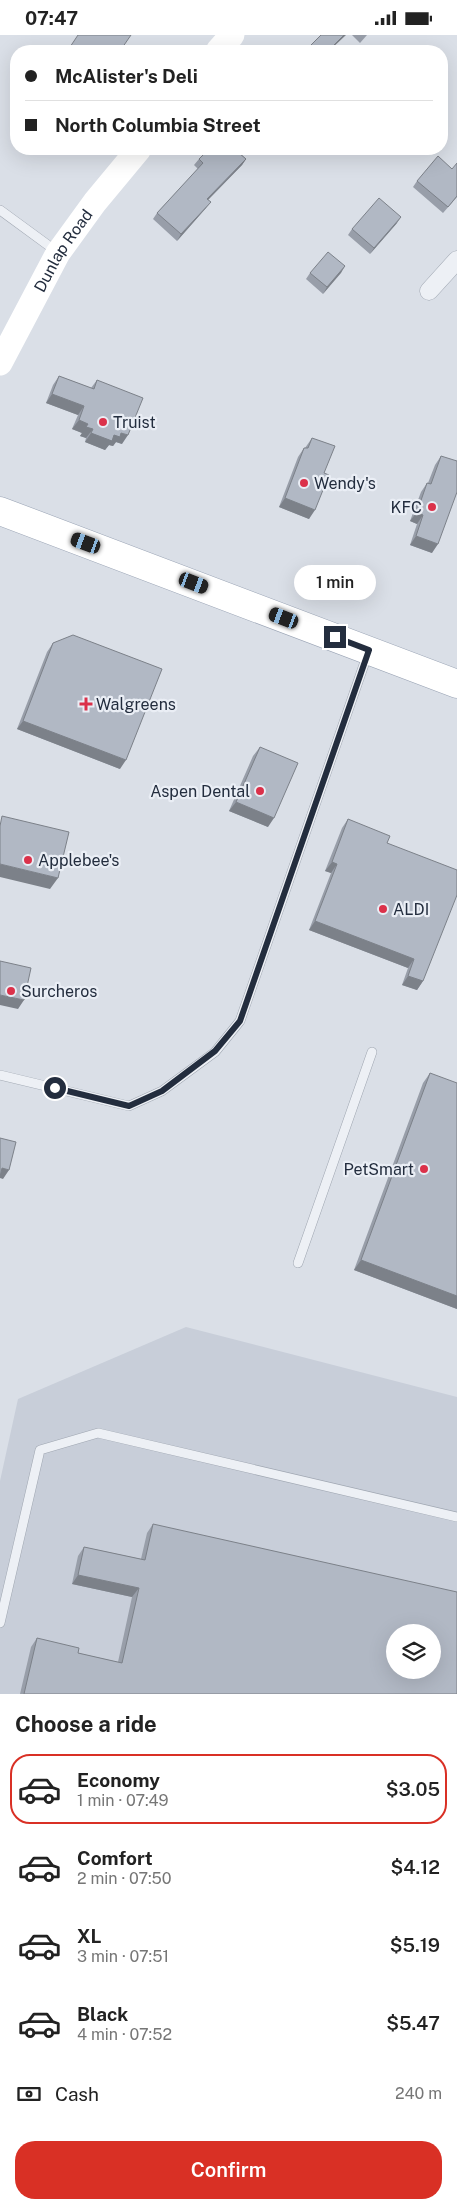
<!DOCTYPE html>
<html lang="en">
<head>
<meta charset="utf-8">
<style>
	body { margin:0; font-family:"Public Sans",sans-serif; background:#f2f2f2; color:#222; height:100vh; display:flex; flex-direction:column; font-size:19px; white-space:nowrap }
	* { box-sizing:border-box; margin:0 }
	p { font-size:16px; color:#767676 }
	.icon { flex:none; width:28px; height:28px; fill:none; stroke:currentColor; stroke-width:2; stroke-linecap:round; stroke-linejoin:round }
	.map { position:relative; height:1659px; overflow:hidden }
	.drawer { display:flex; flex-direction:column; background:#fff; flex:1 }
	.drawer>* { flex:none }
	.hud { position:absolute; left:10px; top:10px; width:438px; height:110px; border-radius:20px; box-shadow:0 5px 20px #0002; display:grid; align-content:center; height:110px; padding:0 15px; background:#fff }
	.fabs { position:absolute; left:386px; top:1589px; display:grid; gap:10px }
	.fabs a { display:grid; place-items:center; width:55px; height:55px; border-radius:50%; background:#fff; box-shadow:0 5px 20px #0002; font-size:25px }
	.end { position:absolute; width:22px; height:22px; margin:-11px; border:6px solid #232d3e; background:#fff; box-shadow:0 0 0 2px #fff }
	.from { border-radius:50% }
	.bubble { position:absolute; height:35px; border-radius:18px; background:#fff; box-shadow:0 5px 20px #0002; font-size:16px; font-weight:600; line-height:35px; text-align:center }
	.car { position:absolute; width:15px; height:30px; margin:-15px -8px; border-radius:6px; box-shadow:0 0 4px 1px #0007; background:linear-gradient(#222 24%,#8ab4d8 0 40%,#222 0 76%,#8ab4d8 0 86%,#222 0) }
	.hud b { display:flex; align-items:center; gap:18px; height:48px; font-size:19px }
	.hud b+b { border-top:1px solid #e0e0e0 }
	.hud i { width:12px; height:12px; background:#222 }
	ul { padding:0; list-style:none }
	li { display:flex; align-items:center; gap:15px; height:70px; margin:0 10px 8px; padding:0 5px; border:2px solid transparent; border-radius:20px }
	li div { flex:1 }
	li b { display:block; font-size:19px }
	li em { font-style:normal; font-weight:600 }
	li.on { border-color:#d93025 }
	li>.icon { width:45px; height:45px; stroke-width:1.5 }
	h2 { padding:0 15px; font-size:22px; line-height:60px }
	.pay { display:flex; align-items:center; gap:12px; height:55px; padding:0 15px; font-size:19px }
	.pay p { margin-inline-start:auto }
	.primary-button { display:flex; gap:10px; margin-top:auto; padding:10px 15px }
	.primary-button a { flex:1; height:58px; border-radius:20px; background:#d93025; color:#fff; font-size:20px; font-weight:600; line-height:58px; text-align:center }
	.status { display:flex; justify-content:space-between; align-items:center; height:35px; padding:0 25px; background:#fff; direction:ltr }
	.status svg { height:14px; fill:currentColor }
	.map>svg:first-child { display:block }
	.built { fill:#c8ced9; fill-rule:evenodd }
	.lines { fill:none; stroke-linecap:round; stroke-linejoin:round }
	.lane-casing { stroke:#9fa6b1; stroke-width:10 }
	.street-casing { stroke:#9fa6b1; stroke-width:19 }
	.primary-casing { stroke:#99a3b4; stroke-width:29 }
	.lane { stroke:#edf0f5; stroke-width:9 }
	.street { stroke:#edf0f5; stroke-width:18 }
	.secondary { stroke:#fff; stroke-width:25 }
	.primary { stroke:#fff; stroke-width:28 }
	.wall { fill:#989ea9 }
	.shaded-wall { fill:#7c8189 }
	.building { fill:#b1b8c4; stroke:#7c8189; fill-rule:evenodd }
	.route { stroke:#232d3e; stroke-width:6 }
	.poi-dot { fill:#db314a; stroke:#eaeef5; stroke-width:2 }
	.labels { text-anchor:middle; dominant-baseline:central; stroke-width:4.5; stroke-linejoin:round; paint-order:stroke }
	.street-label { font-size:16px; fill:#232d3e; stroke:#eaeef5 }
	.poi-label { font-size:16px; fill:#232d3e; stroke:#eaeef5; text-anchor:start }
</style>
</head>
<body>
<div class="status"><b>07:47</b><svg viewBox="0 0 49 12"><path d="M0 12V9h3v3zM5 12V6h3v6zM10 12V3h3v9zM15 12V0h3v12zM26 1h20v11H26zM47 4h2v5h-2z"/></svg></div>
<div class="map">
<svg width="457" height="1659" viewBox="0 0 457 1659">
	<rect width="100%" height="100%" fill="#dadfe7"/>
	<path class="built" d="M186 1292 457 1362V1659H0V1446L18 1364ZM395 1598H432V1635H395Z"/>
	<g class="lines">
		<g class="lane-casing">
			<path id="lane" d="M0 175 56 216
				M0 1040 129 1071 162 1056 215 1017 240 986 368 618
				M298 1228 372 1017
				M0 1588 40 1415 98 1398 457 1482"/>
		</g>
		<g class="street-casing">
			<path id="street" d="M429 256 457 225"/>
		</g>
		<g class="primary-casing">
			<path id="primary" d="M0 476 457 649"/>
		</g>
		<use href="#lane" class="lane"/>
		<use href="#street" class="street"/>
		<g class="secondary">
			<path d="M218 16 232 0"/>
			<path id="s1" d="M0 328 58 218 95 167 139 114"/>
		</g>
		<use href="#primary" class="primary"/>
	</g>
	<path class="wall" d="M352 0H367L360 8Z
		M240 118 246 124 242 130 208 165 206 173 177 206 153 184 157 178 198 134 194 130 199 124Z
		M417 146 457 162 443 178 413 152Z
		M397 188 370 219 348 200 352 194Z
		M345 231 323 259 306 244 310 238Z
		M59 341 91 353 97 345 122 409 116 407 113 411 109 410 105 415 85 407 86 403 80 401 82 398 72 394 78 380 46 368 53 350Z
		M312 403 324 438 309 484 279 472 298 422 304 413H305Z
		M441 421 432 518 410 510 417 489 410 486 421 457 427 448H428L435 430Z
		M53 608 120 734 17 694 47 617Z
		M260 712 268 792 229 776 253 721Z
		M348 784 387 808 423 946 417 955 402 950 408 933 309 895 331 838 325 836 342 793Z
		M430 1038 457 1274 354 1235 423 1048Z
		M153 1489 457 1659H20L31 1612 37 1603 78 1618 118 1627 132 1562 72 1549 78 1521 84 1512 141 1524 147 1498Z"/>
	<path class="shaded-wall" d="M344 0H346L329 16 333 11Z
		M246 124 242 130 203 170 207 164Z
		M211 167 206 173 177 206 181 199Z
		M401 182 397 188 370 219 374 213Z
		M345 231 341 238 323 259 327 252Z
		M52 359 84 371 78 380 46 368Z
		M79 385 88 389 93 394 86 403 80 401 82 398 72 394Z
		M91 398 114 400 121 398 128 400 122 409 116 407 113 411 109 410 105 415 85 407Z
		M285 463 315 475 309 484 279 472Z
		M417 477 423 480 417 489 410 486Z
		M416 501 438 509 432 518 410 510Z
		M23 686 126 725 120 734 17 694Z
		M236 767 274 783 268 792 229 776Z
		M332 827 337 829 331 838 325 836Z
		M0 829 58 843 50 854 0 842Z
		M315 886 414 924 408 933 309 895Z
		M408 941 423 946 417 955 402 950Z
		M0 960 24 965 18 974 0 970Z
		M2 1133 9 1135 3 1144 0 1143V1136Z
		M361 1225 457 1261V1274L354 1235Z
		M78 1540 139 1553 132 1562 72 1549Z"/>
	<path class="building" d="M78 0H131L120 16H70L68 15Z
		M321 0H344L333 11 338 16H305Z
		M209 114H243L239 118 246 124 207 164 211 167 181 199 157 178 203 128 199 124Z
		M438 121 452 134 457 128V161L448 172 417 146Z
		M379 163 401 182 374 213 352 194Z
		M328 217 345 231 327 252 310 238Z
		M59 341 94 354 97 345 143 363 128 400 121 398 120 402 114 400 112 406 91 398 93 394 86 392 88 389 79 385 84 371 52 359Z
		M312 403 335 411 324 438 329 440 315 475 285 463 304 413H308Z
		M441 421 457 426V457L438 509 416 501 423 480 417 477 427 448 431 449Z
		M73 600 162 634 126 725 23 686 53 608Z
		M260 712 298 728 274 783 236 767Z
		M2 781 69 797 58 843 0 829V791Z
		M348 784 390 801 387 808 457 835V860L423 946 408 941 414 924 315 886 337 829 332 827Z
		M0 926 31 933 24 965 0 960Z
		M430 1038 457 1048V1261L361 1225Z
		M0 1103 16 1107 9 1135 2 1133 0 1142Z
		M153 1489 457 1557V1659H24L37 1603 79 1613 78 1618 122 1628 139 1553 78 1540 84 1512 145 1525ZM395 1598H432V1635H395Z"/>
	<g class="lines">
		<path class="route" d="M55 1053 129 1071 162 1056 215 1016 240 986 369 615 335 602"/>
	</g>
	<g class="poi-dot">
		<circle cx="103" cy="387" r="5"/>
		<circle cx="304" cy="448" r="5"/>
		<circle cx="432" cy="472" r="5"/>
		<path d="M83.5 661.5h5v5h5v5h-5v5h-5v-5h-5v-5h5z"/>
		<circle cx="260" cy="756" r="5"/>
		<circle cx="28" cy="825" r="5"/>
		<circle cx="383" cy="874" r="5"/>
		<circle cx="11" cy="956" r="5"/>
		<circle cx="424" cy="1134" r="5"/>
	</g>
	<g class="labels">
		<g class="street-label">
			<text stroke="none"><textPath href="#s1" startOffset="129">Dunlap Road</textPath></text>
		</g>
		<g class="poi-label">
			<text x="113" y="387">Truist</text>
			<text x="314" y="448">Wendy's</text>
			<text x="422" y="472" text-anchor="end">KFC</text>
			<text x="96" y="669">Walgreens</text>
			<text x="250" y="756" text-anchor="end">Aspen Dental</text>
			<text x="38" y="825">Applebee's</text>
			<text x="393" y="874">ALDI</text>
			<text x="21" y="956">Surcheros</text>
			<text x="414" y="1134" text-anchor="end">PetSmart</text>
		</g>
	</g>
</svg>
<div class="fabs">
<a><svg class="icon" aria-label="layers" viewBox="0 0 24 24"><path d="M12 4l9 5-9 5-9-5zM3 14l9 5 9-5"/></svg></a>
</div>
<i class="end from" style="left:55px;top:1053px"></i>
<i class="end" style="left:335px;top:602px"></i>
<div class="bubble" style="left:294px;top:530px;width:82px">1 min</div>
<i class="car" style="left:86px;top:508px;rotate:290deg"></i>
<i class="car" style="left:194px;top:548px;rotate:111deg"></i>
<i class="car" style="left:284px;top:583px;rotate:291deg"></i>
<div class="hud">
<b><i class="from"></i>McAlister's Deli</b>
<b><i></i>North Columbia Street</b>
</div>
</div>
<section class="drawer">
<h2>Choose a ride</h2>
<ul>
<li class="on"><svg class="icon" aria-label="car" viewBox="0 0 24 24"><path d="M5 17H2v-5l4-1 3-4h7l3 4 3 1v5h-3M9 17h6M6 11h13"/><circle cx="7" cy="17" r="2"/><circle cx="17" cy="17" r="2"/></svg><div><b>Economy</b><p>1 min · 07:49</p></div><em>$3.05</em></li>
<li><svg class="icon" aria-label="car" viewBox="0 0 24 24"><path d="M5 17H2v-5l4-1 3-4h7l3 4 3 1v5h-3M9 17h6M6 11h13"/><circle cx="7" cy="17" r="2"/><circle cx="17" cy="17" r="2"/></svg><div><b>Comfort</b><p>2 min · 07:50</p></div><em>$4.12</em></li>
<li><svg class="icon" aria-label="car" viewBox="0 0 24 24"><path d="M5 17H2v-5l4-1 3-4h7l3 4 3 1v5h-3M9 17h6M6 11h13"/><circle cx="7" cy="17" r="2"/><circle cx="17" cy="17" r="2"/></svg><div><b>XL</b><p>3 min · 07:51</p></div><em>$5.19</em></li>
<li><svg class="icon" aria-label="car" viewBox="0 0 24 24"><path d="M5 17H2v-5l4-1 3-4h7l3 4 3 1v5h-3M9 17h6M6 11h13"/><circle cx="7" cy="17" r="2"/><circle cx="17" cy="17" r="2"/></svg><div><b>Black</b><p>4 min · 07:52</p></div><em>$5.47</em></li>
</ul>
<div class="pay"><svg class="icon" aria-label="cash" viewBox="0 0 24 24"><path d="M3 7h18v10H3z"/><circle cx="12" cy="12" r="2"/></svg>Cash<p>240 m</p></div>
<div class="primary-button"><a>Confirm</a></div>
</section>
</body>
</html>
